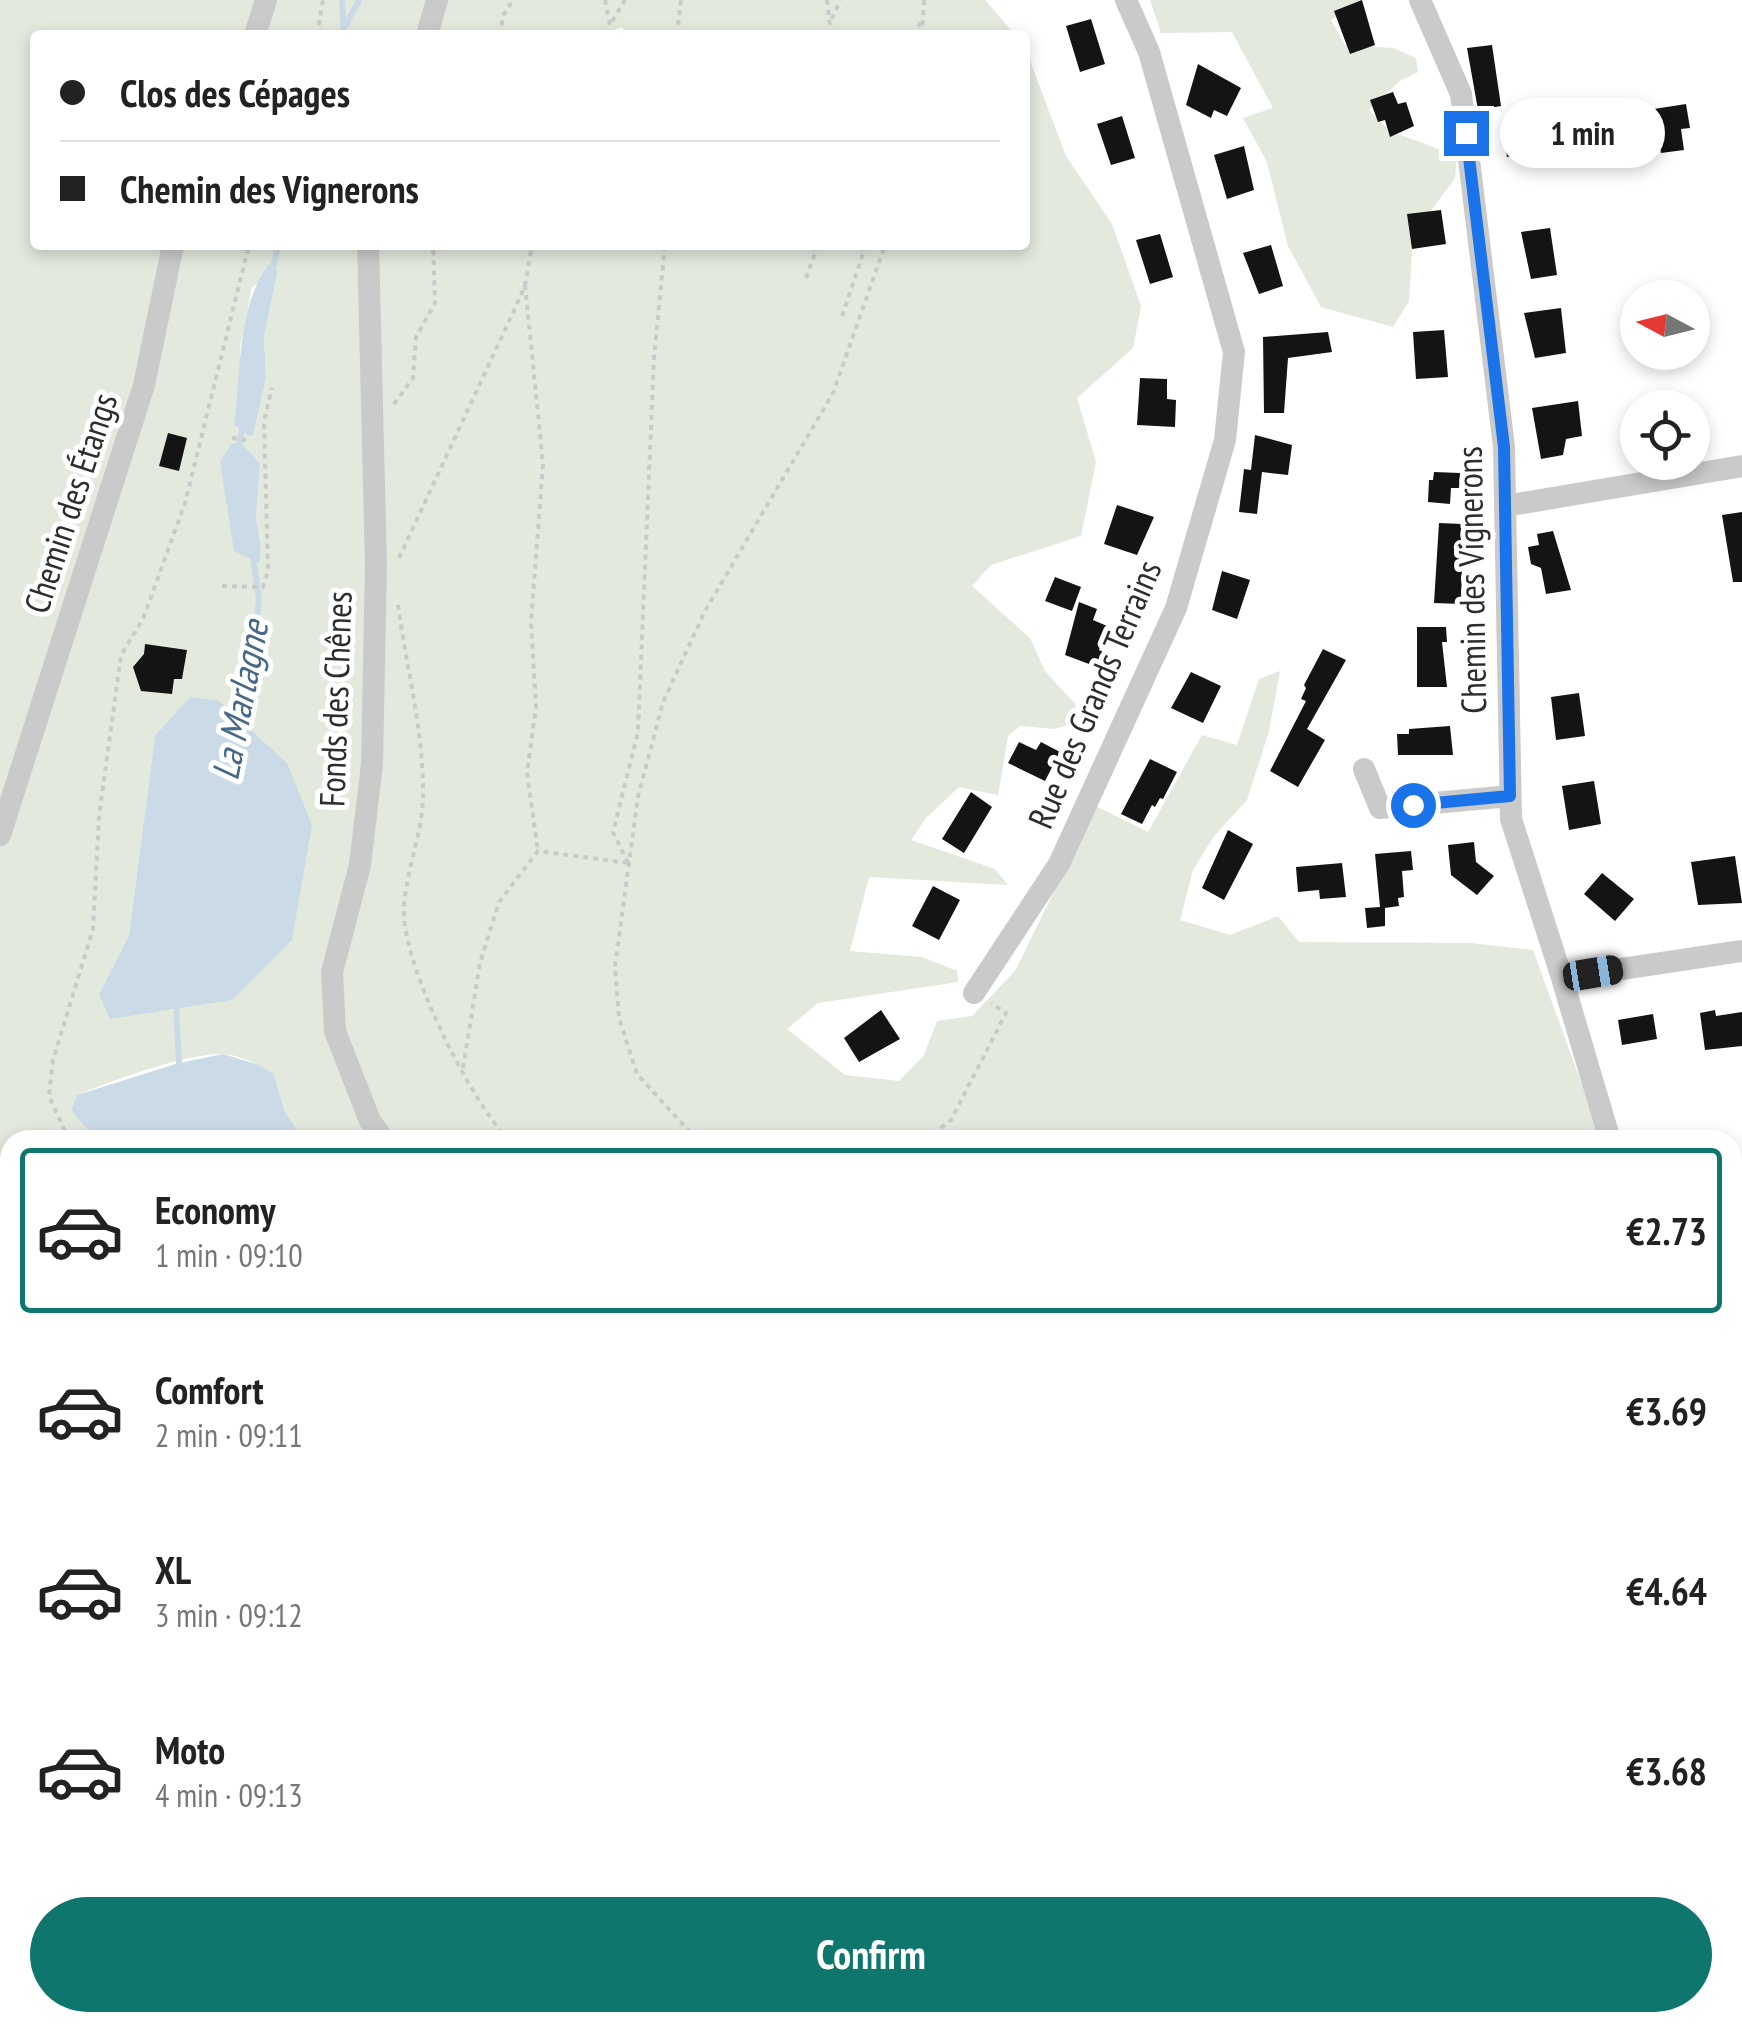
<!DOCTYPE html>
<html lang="en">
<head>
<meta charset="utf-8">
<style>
	body { margin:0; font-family:"PT Sans Narrow",sans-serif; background:#f6f6f6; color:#222; height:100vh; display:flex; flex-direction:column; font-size:38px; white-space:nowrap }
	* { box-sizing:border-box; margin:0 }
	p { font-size:32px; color:#767676 }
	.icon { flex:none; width:55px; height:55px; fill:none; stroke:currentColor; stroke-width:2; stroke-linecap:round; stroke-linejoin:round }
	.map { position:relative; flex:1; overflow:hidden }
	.drawer { position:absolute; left:0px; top:1130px; width:1742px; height:902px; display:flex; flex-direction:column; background:#fff; border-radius:30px 30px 0 0; box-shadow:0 5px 15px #0003 }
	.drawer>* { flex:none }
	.top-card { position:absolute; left:30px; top:30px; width:1000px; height:220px; border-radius:10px; box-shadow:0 5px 15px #0003; display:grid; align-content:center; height:220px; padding:0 30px; background:#fff }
	.needle { width:65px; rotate:277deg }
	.fabs { position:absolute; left:1620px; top:280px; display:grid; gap:20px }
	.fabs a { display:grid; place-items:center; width:90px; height:90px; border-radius:50%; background:#fff; box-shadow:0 5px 15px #0003; font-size:50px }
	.end { position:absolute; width:45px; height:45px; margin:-22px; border:12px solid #1a73e8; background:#fff; box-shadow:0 0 0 5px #fff }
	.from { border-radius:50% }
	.bubble { position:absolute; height:70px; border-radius:35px; background:#fff; box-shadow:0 5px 15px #0003; font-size:32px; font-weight:700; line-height:70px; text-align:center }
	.car { position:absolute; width:30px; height:60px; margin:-30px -15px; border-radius:12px; box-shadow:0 0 8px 2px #0007; background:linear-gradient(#222 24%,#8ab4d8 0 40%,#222 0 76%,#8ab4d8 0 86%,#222 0) }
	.top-card b { display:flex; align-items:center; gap:35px; height:95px; font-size:38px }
	.top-card b+b { border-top:2px solid #e0e0e0 }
	.top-card i { width:25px; height:25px; background:#222 }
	ul { padding:18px 0 0; list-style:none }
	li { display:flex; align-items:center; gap:30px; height:165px; margin:0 20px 15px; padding:0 10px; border:5px solid transparent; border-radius:10px }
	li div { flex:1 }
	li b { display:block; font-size:38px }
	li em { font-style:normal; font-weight:700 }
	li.current { border-color:#0f766e }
	li>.icon { width:90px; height:90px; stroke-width:1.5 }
	.action { display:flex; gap:20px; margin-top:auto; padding:20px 30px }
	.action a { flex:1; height:115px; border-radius:60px; background:#0f766e; color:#fff; font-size:40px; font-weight:700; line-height:115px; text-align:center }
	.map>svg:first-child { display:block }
	.green { fill:#e3e9dd; fill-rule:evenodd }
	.water { fill:#cbdae7 }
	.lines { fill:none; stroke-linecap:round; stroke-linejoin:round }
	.stream { stroke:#cbdae7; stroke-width:6 }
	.building { fill:#141414 }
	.path { stroke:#cacaca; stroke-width:4; stroke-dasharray:5 5; stroke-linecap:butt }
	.street { stroke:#cacaca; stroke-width:22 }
	.route { stroke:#1a73e8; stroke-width:12 }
	.labels { text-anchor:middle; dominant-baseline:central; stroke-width:10; stroke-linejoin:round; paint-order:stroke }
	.street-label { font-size:35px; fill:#2d2d2d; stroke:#fff }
	.water-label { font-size:38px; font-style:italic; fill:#456986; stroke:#fff }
</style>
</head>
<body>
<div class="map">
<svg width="1742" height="2031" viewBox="0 0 1742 2031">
	<rect width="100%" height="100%" fill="#fff"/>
	<path class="green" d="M0 0H985L1015 35H627L622 27 601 35H35V245H1025V48L1066 156 1112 224 1141 306 1133 348 1077 398 1096 462 1081 536 991 565 972 586 1030 638 1045 671 1075 704 1079 721 1055 729 1020 726 1008 736 998 795 959 787 926 818 911 840 995 869 1008 885 869 877 850 951 922 957 957 971 958 982 818 1003 787 1029 845 1075 899 1081 924 1055 937 1021 972 1016 1015 971 1096 806 1148 832 1202 735 1237 745 1259 679 1280 671 1269 731 1247 800 1214 836 1193 870 1180 920 1230 935 1278 916 1299 942 1471 943 1533 950 1602 1140H304L285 1112 274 1074C260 1065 240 1055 223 1054 187 1053 111 1081 77 1095L71 1110 96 1140H10V1725L0 1694ZM278 271 264 337 266 377 259 403 240 383V347L252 287ZM220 462 260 464 256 519 261 546 224 480ZM155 736 175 1011 99 994 129 935Z
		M1150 0H1362L1331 20 1345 45 1393 48 1416 58 1418 72 1400 81 1369 110 1390 131 1457 156 1455 178 1413 235 1409 301 1393 327 1321 307 1288 246 1267 162 1243 118 1273 108 1232 32 1161 33Z
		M1742 1799V1988H1733V1800Z
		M18 2022 1666 2023 1656 2031H16Z"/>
	<path class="water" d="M269 264 278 270 264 337 266 377 253 435 249 436 234 424C242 370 236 308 269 264Z
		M232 443 244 446 260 464 256 519 261 546 259 563 234 551 220 462Z
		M190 697 219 701 287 763 312 825 292 940 232 1000 110 1019 99 994 129 935 155 736Z
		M223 1054 259 1065 274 1074 285 1112 304 1140H96L71 1110 77 1095 179 1063Z"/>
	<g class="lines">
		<path class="stream" d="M342 0 344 35
			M346 25 359 0
			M272 273 278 245
			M238 450 243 423
			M233 720 255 635 259 600 253 556
			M176 1007 179 1063 183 1068
			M1732 1977 1742 1966
			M510 2031 519 2022
			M738 2031 739 2022
			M1678 2031 1689 2022"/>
	</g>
	<path class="building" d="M1362 0 1375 45 1350 54 1334 11Z
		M1091 19 1105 64 1080 72 1066 26Z
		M1492 45 1501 106 1478 110 1467 48Z
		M1198 64 1241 88 1227 116 1214 110 1211 118 1186 105Z
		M1393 92 1398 104 1406 102 1414 126 1390 137 1385 120 1378 122 1370 100Z
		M1686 104 1690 128 1681 129 1684 150 1661 153 1654 109Z
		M1122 116 1135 158 1111 165 1097 124Z
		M1531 124 1536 152 1507 157 1502 128Z
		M1244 146 1254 190 1227 199 1214 155Z
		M1441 210 1446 244 1412 249 1407 214Z
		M1550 228 1557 275 1531 279 1521 232Z
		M1160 234 1173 277 1150 284 1136 240Z
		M1271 245 1283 286 1259 294 1243 253Z
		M1561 308 1566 353 1535 358 1524 313Z
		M1444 330 1448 377 1416 379 1413 332Z
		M1328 332 1332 352 1288 358 1284 413H1264L1263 337Z
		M1140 378 1167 379V399L1176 400 1175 427 1137 425Z
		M1578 401 1582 436 1566 439 1563 455 1541 459 1532 408Z
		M168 433 187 438 179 471 159 466Z
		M1255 435 1292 445 1288 475 1262 472 1257 514 1239 512 1244 469 1251 470Z
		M1434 472 1460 473 1459 488H1451L1450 504 1428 502 1429 480H1433Z
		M1117 505 1154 517 1137 555 1104 544Z
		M1742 512V582H1733L1722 515Z
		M1439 523 1462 524 1459 568H1462L1461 604 1434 603Z
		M1553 531 1571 590 1546 594 1541 568 1531 564 1528 547 1539 545 1537 534Z
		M1222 571 1250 580 1237 619 1212 610Z
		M1055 577 1081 587 1072 611 1045 601Z
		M1079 602 1097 609 1093 620 1107 626 1099 650 1110 655 1105 670 1065 655Z
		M1417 627H1446L1447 642H1442L1447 687H1417Z
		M145 644 187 650 182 679H174L172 694 141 691 133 667 144 654Z
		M1323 649 1346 660 1307 729 1325 740 1298 787 1270 771 1306 701 1301 699 1306 688 1304 685Z
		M1191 672 1221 686 1203 723 1171 708Z
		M1579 693 1585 736 1556 740 1551 697Z
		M1450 726 1453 755H1398L1397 734H1409V729Z
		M1019 742 1036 750 1041 742 1060 752 1045 781 1008 763Z
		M1150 759 1177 772 1163 799 1160 798 1155 807 1152 805 1142 824 1121 814Z
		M1594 781 1601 824 1569 830 1562 786Z
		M971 792 992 807 964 853 942 839Z
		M1228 830 1253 844 1224 900 1202 888Z
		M1474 842 1476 862 1494 876 1477 895 1451 875 1448 845Z
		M1411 851 1413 870 1402 871 1404 897 1398 898 1399 906 1385 908V926L1367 928 1365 908 1380 907 1375 854Z
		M1735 856 1742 903 1698 905 1691 862Z
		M1342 863 1346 897 1320 899 1319 890 1298 892 1296 867Z
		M1602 873 1634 899 1615 921 1584 894Z
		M933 886 960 900 939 940 912 926Z
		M881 1010 900 1039 859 1062 844 1038Z
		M1715 1010 1716 1016 1742 1012V1046L1705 1050 1700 1013Z
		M1653 1014 1657 1039 1622 1045 1618 1020Z"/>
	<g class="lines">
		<path class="path" d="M605 0 610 25 625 0
			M827 0 831 35
			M832 19 840 0
			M317 35 323 0
			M499 35 504 14 513 0
			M677 35 681 0
			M913 35 921 22
			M922 35 924 0
			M806 278 818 245
			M525 285 543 464 531 622 536 707 527 773 538 851
			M842 316 866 245
			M394 404 413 378 416 337 435 303 433 245
			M232 438 246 440
			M399 558 517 304 525 285 532 245
			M222 586 263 587 268 570 264 421 272 388
			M398 605C406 664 422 726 423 786 425 828 407 865 404 906 400 961 470 1101 509 1140
			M628 863 613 832 638 732 654 357 665 245
			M463 1068 480 963 499 902 538 851 628 863
			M69 1140 49 1096 53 1060 93 929 99 816 121 655 143 619 185 503 249 245
			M697 1140 637 1074 619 1018 615 966 638 797 663 702 705 611 833 393 885 245
			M925 1140 951 1120 1006 1013 991 1003
			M0 1703 8 1742 10 1791
			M1732 1879 1742 1881
			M1732 1893 1742 1887
			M91 2022 96 2031
			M484 2031 489 2022
			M732 2031 733 2022
			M852 2031V2022
			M1530 2031 1538 2022"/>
		<path class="street" d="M1420 0 1461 94 1504 447 1511 819 1562 978 1742 951
			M255 35 266 0
			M427 35 437 0
			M368 245 376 565 372 764 360 865 332 972 335 1031 370 1121 384 1140
			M1505 506 1742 466
			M1364 769 1380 808 1510 796
			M0 835 144 385 173 245
			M1562 978 1610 1140
			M974 993 1059 864 1176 608 1225 440 1234 352 1149 52 1126 0
			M1732 1526 1742 1556
			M638 2022 648 2031
			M531 2031 539 2022
			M793 2031 796 2022"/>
	</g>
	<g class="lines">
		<path class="route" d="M1413 805 1510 796 1504 447 1466 133"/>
	</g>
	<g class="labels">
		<g class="street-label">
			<text transform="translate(70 503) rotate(-72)">Chemin des Étangs</text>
			<text transform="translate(1471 580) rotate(-91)">Chemin des Vignerons</text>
			<text transform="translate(1094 694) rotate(-67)">Rue des Grands Terrains</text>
			<text transform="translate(335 699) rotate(-88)">Fonds des Chênes</text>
		</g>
		<g class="water-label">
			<text transform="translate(239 700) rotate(-79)">La Marlagne</text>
		</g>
	</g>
</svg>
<div class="fabs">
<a><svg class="needle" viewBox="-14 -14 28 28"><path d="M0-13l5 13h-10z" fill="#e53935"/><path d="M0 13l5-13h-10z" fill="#767676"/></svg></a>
<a><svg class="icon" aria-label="locate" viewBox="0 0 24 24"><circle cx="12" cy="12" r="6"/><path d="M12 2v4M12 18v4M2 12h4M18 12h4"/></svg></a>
</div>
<i class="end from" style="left:1413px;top:805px"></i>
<i class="end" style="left:1466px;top:133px"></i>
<div class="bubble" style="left:1500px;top:98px;width:165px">1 min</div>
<i class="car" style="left:1593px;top:973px;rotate:81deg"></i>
<div class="top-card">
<b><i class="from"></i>Clos des Cépages</b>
<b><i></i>Chemin des Vignerons</b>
</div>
<section class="drawer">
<ul>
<li class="current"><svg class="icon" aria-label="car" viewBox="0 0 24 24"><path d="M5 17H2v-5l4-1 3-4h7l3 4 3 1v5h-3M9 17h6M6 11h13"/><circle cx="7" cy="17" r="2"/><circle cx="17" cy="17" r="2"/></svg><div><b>Economy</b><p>1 min · 09:10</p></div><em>€2.73</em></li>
<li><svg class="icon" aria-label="car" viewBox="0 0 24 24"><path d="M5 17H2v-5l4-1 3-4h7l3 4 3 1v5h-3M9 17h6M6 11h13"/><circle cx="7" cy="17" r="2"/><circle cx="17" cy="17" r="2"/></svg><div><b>Comfort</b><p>2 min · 09:11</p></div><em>€3.69</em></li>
<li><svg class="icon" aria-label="car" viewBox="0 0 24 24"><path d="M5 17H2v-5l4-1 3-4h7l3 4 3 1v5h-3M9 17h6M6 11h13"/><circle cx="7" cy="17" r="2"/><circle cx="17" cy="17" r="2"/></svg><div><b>XL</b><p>3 min · 09:12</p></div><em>€4.64</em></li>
<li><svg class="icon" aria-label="car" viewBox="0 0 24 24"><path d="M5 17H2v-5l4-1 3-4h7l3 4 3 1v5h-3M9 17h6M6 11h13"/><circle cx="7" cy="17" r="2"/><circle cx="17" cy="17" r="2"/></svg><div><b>Moto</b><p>4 min · 09:13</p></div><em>€3.68</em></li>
</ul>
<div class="action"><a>Confirm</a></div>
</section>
</div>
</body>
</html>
